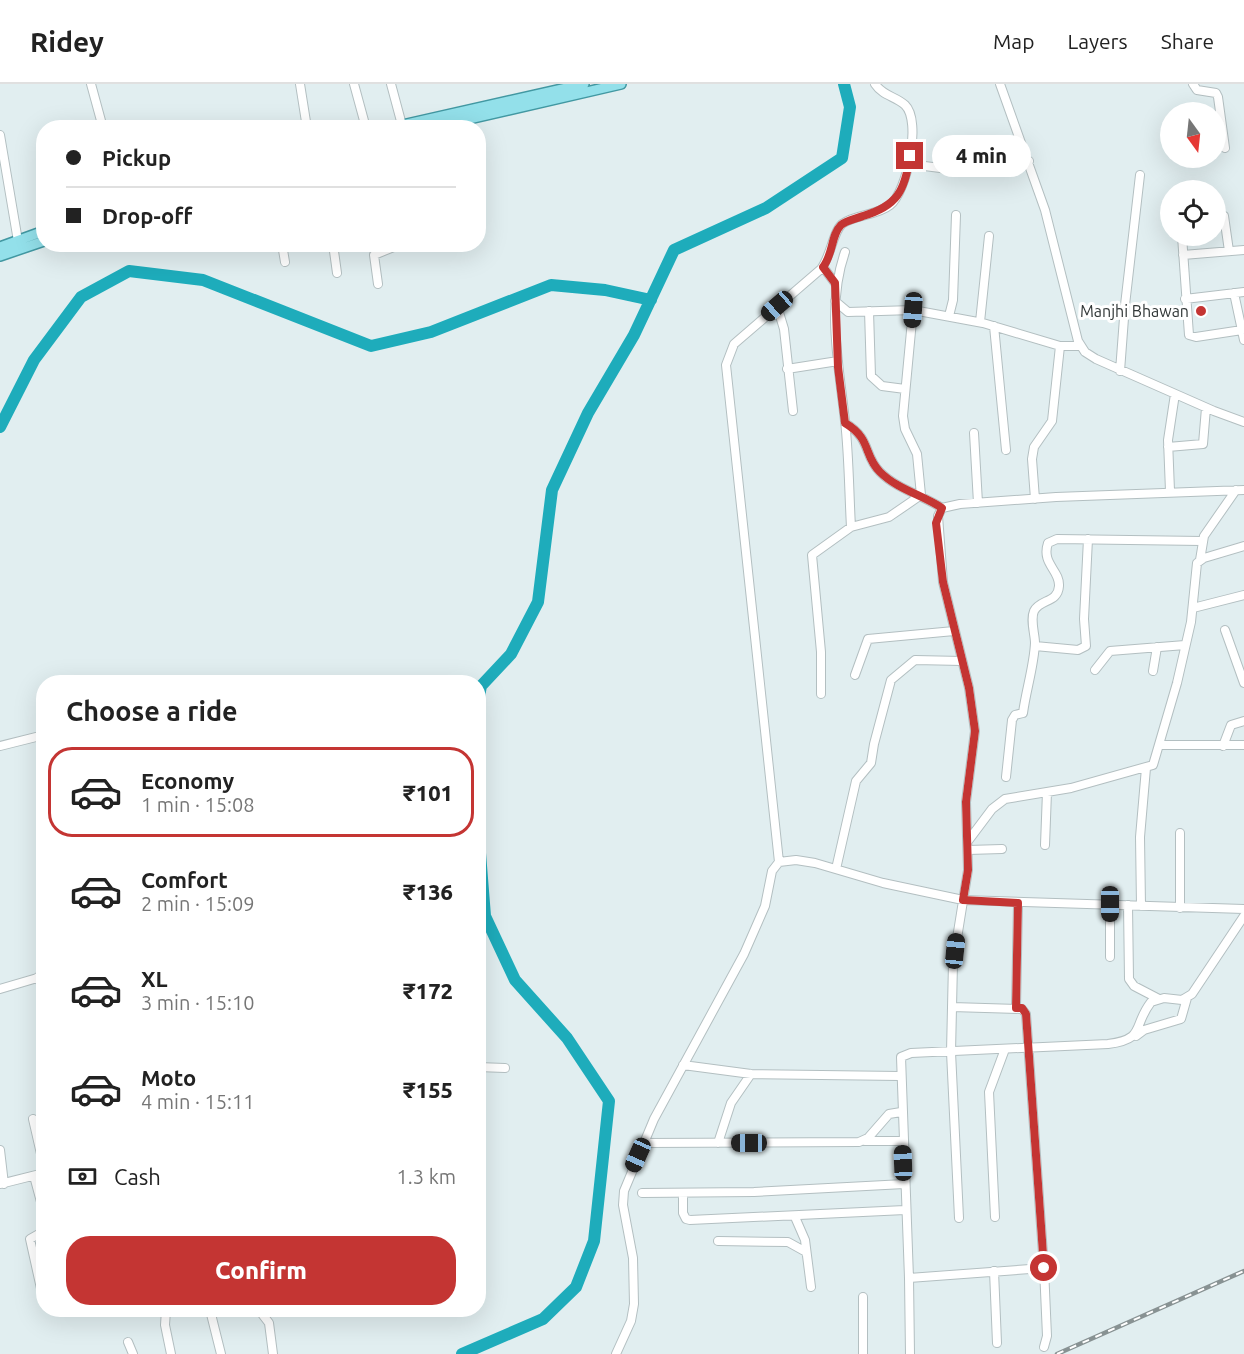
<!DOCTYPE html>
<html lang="en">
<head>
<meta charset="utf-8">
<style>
	body { margin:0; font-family:Ubuntu,sans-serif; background:#f2f2f2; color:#222; height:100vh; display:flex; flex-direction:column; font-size:22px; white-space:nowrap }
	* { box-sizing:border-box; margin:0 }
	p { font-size:20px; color:#767676 }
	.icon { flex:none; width:33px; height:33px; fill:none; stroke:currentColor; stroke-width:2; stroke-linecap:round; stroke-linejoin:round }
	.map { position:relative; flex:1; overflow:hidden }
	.drawer { position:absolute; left:36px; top:591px; width:450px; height:642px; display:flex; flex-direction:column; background:#fff; border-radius:24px; box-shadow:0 6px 24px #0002 }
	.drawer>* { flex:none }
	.guide { position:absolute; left:36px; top:36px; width:450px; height:132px; border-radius:24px; box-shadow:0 6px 24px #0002; display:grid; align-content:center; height:132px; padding:0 30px; background:#fff }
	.needle { width:39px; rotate:165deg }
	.fabs { position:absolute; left:1160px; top:18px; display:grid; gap:12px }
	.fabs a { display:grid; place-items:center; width:66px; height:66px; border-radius:50%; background:#fff; box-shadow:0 6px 24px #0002; font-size:30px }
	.end { position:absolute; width:27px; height:27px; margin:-14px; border:8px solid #c43533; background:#fff; box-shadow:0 0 0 3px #fff }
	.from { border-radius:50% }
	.bubble { position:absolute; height:42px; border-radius:21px; background:#fff; box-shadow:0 6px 24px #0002; font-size:20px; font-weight:800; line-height:42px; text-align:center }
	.car { position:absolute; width:18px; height:36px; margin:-18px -9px; border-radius:8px; box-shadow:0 0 4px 2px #0007; background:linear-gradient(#222 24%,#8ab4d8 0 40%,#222 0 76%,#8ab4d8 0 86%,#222 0) }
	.guide b { display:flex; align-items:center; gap:21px; height:57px; font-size:22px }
	.guide b+b { border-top:2px solid #e0e0e0 }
	.guide i { width:15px; height:15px; background:#222 }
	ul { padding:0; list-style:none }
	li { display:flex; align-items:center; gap:18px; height:90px; margin:0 12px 9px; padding:0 18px; border:3px solid transparent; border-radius:24px }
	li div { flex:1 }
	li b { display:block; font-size:22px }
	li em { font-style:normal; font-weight:800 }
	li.active { border-color:#c43533 }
	li>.icon { width:54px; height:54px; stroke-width:1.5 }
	h2 { padding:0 30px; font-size:27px; line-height:72px }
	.pay { display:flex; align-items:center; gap:15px; height:66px; padding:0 30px; font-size:22px }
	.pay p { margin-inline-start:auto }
	.cta { display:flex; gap:12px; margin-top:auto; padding:12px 30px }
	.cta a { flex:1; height:69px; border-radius:24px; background:#c43533; color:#fff; font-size:24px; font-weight:800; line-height:69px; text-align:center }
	header { display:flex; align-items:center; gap:36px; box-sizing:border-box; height:84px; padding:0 30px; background:#fff; border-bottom:2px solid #e0e0e0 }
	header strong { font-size:28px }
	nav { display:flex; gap:33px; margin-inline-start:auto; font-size:21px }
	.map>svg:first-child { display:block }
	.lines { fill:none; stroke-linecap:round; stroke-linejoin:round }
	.river { stroke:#1eacbb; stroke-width:12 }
	.minor-casing { stroke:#b3bfc1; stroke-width:10 }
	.major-casing { stroke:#4298a2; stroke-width:12 }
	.minor { stroke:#fff; stroke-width:8 }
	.major { stroke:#93e0ea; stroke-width:9 }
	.rail-casing { stroke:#889293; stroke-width:4.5 }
	.rail { stroke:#fff; stroke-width:2; stroke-dasharray:7; stroke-linecap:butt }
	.route { stroke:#c43533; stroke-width:8 }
	.poi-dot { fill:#c43533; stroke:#fff; stroke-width:2 }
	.labels { text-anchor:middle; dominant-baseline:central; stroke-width:6; stroke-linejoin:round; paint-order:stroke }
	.poi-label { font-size:16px; fill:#313737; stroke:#fff; text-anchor:end }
</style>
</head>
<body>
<header>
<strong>Ridey</strong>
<nav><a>Map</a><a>Layers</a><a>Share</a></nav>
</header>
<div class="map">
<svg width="1244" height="1270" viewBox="0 0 1244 1270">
	<rect width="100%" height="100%" fill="#e1eef0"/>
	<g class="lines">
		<path class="river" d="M0 343 34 276 81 213 129 187 203 196 371 262 431 248 551 201 605 206 651 216
			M478 618 481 602 511 570 538 518 552 406 588 329 634 251 674 166 766 124 842 74 850 23 844 0
			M462 1270 543 1235 576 1203 594 1157 609 1017 567 954 515 896 485 832 478 744"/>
		<g class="minor-casing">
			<path id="minor" d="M91 0 103 44
				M300 0 307 44
				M354 0 366 44
				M391 0 402 41
				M1000 0 1045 126 1078 257 1085 268 1096 275 1214 327 1244 338
				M1193 0 1197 6 1216 9 1218 13 1225 64
				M0 51 18 157
				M909 80 948 85 1029 77
				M1215 131 1224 132 1229 167
				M1182 152 1189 251 1196 253 1242 246
				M282 160 285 178
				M333 160 337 189
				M845 168C826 222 839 281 845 337 849 372 849 408 851 443
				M1183 171 1244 166
				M823 183 835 199
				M378 200 374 171 401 160
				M1234 209 1244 256
				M1185 215 1244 208
				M835 217 848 228 913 226 983 239 1060 262H1080
				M777 222 784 245 793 327
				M869 227 871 292 882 302 905 305
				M949 232 953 216 956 131
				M980 238 989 152
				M994 242 1006 366
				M787 285 838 277
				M1120 287 1125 221 1140 91
				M845 339C872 355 863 371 880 388 897 405 922 411 942 424
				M974 349 978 419
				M1168 363 1203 360 1206 324
				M1170 407 1168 356 1175 310
				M1035 415 1032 375 1034 363 1052 337 1060 262
				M1200 476 1204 452 1236 406
				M1193 524 1244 511
				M1225 546 1244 599
				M1035 562 1078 566 1086 562 1084 535 1088 455
				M1095 586 1110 567 1185 561
				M1153 587 1157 563
				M855 591 868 555 954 547
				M821 610V568L812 471 851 443 889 433 921 411 917 370 905 345 903 332 913 226
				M1160 661H1244
				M0 662 44 651
				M1223 662 1231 641 1244 637
				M1006 693 1012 636 1015 631 1023 629C1026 606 1034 582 1035 559 1035 550 1030 536 1034 527 1040 515 1058 519 1059 502 1060 486 1041 480 1048 459L1057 455 1202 457
				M968 757 992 725 1005 715 1071 704 1153 681 1177 599 1191 538 1197 479 1204 474 1244 462
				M1045 761 1047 708
				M968 766 1002 765
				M779 778 726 281 734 260 821 185C831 172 833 148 842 140 855 130 876 132 890 121 907 108 922 37 905 21 895 12 883 12 875 0
				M836 785 856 697 871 679 874 660 891 596 915 576 962 577
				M1128 821 1129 895 1134 902 1159 915
				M1141 822 1140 753 1146 684
				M1180 824V749
				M1110 873V820
				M38 893 44 906
				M0 905 44 892
				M952 923 1022 925 1026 930 1044 1184 1047 1252 1044 1263
				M1016 924 1018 819
				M1136 952 1144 946 1181 935 1187 914
				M683 981 751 990 900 992
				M478 983 505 984
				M33 1035 44 1083
				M865 1057H902
				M643 1059 859 1058 868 1054 889 1030 901 1028
				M718 1059 731 1019 751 990
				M0 1066 4 1100
				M34 1092 44 1129
				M0 1100 44 1089
				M642 1109 754 1108 904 1100
				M683 1109V1129L686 1135 690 1136 905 1126
				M795 1133 805 1156 811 1203
				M995 1133 989 1008 1005 965
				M959 1134 951 968 953 879 968 786 966 718 975 647 969 604 943 498 938 432 942 424 960 420 1056 413 1244 406
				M44 1147 30 1155 44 1218
				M718 1157 788 1158 806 1168
				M994 1187 997 1259
				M909 1194 901 973 911 969 1108 960C1146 955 1132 943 1151 918L1164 914 1182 916 1192 910 1244 832
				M166 1226 165 1241 171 1270
				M210 1226 221 1270
				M259 1226 269 1239 273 1270
				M128 1258 133 1270
				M616 1270 631 1237 634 1220 633 1174 623 1121 624 1107 654 1035 744 870 765 822 772 787 779 778 796 776 815 779 883 799 963 816 1244 825
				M863 1270V1213
				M910 1270 909 1194 1044 1184"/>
		</g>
		<g class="major-casing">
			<path id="major" d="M389 44 584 0
				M430 44 621 0
				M0 163 44 147
				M0 172 44 157"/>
		</g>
		<use href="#minor" class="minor"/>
		<use href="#major" class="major"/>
		<g class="rail-casing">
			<path id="rail" d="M1057 1270 1244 1187"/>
		</g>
		<use href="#rail" class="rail"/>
	</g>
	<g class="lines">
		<path class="route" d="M910 72C905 107 897 122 863 132 856 135 847 136 841 141 831 151 833 171 823 183L835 199 838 283 845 339C872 355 863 371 880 388 897 405 922 411 942 424L936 439 943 498 969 604 975 647 966 718 968 786 963 816 1018 819 1016 924H1022L1026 930 1044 1184"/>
	</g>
	<circle class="poi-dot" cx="1201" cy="227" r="6"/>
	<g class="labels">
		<g class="poi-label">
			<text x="1189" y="227">Manjhi Bhawan</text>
		</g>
	</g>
</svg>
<div class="fabs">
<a><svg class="needle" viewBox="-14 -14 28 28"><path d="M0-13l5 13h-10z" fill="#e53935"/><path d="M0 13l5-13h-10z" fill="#767676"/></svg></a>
<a><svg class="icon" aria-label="locate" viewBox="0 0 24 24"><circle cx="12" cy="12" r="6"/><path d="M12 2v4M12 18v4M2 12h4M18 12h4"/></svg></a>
</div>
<i class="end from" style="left:1044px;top:1184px"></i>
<i class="end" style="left:910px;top:72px"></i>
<div class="bubble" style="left:932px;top:51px;width:99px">4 min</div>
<i class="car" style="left:777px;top:222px;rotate:229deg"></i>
<i class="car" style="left:913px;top:226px;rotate:184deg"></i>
<i class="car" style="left:1110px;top:820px;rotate:180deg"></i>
<i class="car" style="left:955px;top:867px;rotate:6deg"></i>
<i class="car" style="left:749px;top:1059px;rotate:270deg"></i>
<i class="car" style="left:638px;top:1071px;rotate:204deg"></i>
<i class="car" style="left:903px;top:1079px;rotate:358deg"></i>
<div class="guide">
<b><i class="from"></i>Pickup</b>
<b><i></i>Drop-off</b>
</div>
<section class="drawer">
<h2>Choose a ride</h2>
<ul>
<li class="active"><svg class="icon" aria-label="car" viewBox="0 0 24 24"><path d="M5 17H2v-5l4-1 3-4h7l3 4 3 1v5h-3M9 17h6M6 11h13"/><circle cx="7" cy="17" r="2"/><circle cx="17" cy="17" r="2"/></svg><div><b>Economy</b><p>1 min · 15:08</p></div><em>₹101</em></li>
<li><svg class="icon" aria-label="car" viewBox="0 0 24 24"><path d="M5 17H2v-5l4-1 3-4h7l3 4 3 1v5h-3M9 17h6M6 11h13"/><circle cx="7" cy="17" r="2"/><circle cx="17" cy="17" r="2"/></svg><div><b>Comfort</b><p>2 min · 15:09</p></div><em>₹136</em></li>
<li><svg class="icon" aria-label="car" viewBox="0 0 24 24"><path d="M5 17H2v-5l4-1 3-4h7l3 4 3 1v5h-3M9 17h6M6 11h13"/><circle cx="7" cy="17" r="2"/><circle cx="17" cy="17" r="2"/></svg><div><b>XL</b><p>3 min · 15:10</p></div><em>₹172</em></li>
<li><svg class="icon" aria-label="car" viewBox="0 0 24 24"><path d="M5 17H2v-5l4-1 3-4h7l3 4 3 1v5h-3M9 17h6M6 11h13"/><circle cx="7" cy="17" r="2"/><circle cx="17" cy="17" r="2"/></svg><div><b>Moto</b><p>4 min · 15:11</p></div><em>₹155</em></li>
</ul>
<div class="pay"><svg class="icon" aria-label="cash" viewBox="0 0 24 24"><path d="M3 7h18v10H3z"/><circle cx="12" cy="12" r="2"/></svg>Cash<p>1.3 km</p></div>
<div class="cta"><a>Confirm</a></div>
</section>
</div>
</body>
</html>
